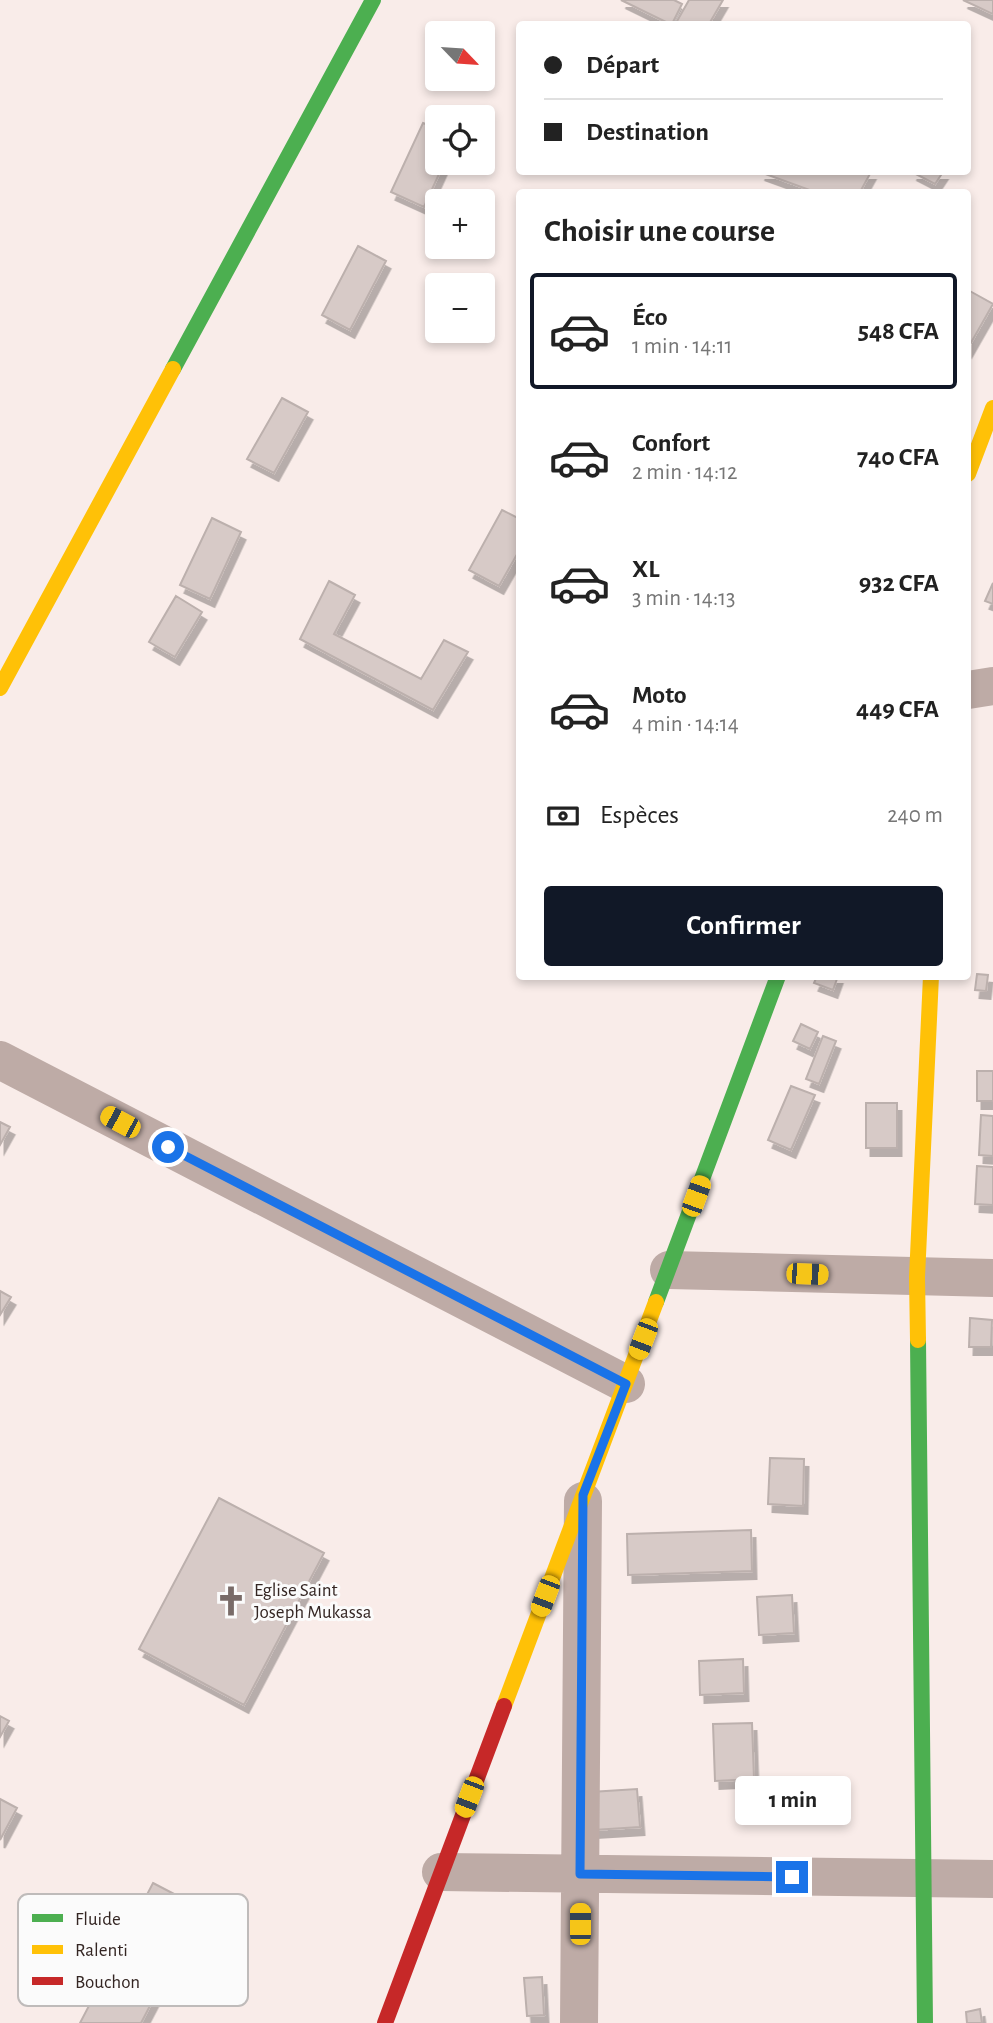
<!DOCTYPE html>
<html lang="fr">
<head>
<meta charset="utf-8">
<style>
	body { margin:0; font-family:"Alegreya Sans",sans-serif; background:#f2f2f2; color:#222; height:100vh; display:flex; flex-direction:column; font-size:26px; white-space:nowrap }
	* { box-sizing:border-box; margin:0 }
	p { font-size:23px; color:#767676 }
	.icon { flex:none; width:38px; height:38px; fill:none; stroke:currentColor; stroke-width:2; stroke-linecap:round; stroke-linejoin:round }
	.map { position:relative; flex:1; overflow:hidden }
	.sheet { position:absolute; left:516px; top:189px; width:455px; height:791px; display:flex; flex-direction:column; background:#fff; border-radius:7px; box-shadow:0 4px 10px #0003 }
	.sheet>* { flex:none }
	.top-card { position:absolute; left:516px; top:21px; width:455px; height:154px; border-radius:7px; box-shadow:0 4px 10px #0003; display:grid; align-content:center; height:154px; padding:0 28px; background:#fff }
	.needle { width:46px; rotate:115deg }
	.tools { position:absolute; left:425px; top:21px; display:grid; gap:14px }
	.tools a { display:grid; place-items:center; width:70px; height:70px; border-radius:7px; background:#fff; box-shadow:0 4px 10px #0003; font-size:35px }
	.end { position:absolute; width:32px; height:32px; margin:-16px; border:9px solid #1a73e8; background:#fff; box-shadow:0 0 0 4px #fff }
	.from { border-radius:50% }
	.bubble { position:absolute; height:49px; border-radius:7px; background:#fff; box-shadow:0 4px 10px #0003; font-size:23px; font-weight:600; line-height:49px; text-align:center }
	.car { position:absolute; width:21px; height:42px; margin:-21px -10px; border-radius:9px; box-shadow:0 0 5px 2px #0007; background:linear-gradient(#f5c518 24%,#345 0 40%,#f5c518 0 76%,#345 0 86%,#f5c518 0) }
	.top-card b { display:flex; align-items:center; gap:24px; height:66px; font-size:26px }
	.top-card b+b { border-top:2px solid #e0e0e0 }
	.top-card i { width:18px; height:18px; background:#222 }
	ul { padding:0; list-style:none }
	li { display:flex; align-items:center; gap:21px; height:116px; margin:0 14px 10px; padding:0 14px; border:4px solid transparent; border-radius:7px }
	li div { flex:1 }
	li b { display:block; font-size:26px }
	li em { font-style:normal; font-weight:600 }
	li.current { border-color:#111827 }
	li>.icon { width:63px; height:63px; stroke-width:1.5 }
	h2 { padding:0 28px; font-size:32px; line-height:84px }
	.pay { display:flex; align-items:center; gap:18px; height:77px; padding:0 28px; font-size:26px }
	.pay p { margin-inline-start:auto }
	.cta { display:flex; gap:14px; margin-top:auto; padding:14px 28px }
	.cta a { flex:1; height:80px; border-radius:7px; background:#111827; color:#fff; font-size:28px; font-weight:600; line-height:80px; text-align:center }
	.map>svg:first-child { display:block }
	.building { fill:#d7cac7; stroke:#bcb0ad; stroke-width:2; filter:url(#shadow) }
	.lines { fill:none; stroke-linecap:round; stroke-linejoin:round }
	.street { stroke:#beaba6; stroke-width:38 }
	.fast { stroke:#4caf50; stroke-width:16 }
	.slow { stroke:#ffc107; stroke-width:16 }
	.jam { stroke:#c62828; stroke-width:16 }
	.route { stroke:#1a73e8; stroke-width:9 }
	.labels { text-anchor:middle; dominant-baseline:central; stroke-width:6; stroke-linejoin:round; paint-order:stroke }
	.poi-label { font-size:19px; fill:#342623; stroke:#fbfbfb; text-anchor:start }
	.key { fill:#fbfbfb; stroke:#bfbbba; stroke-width:2 }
	.key-label { font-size:19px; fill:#342623 }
</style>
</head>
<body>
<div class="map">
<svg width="993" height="2023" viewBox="0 0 993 2023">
	<defs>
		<filter id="shadow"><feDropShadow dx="4.5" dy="8" stdDeviation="0" flood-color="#0004"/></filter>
	</defs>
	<rect width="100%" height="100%" fill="#f9ece9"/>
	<path class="building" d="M621 0H674L682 4 672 24H670Z
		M689 0H723L709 24H678L676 23Z
		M963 0H993V14Z
		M423 123 438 129V163H444L424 207 391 192Z
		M760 172H871L860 192H815Z
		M912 172H943L935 184Z
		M358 246 386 261 350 330 322 315Z
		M968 290 993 304 968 348Z
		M282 398 308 412 274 473 247 459Z
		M502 510 520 519V549L499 586 469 570Z
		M212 518 241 532 210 599 180 585Z
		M329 581 355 595 334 634 421 679 444 640 468 652 433 710 300 639Z
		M993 583V604L985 601Z
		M176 596 202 612 175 657 149 642Z
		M977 974 988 975 986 991 975 990Z
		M817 976H838L833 990 814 983Z
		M801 1024 818 1032 810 1049 793 1041Z
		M823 1036 836 1041 819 1084 806 1079Z
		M977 1071H993V1101H977Z
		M791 1086 815 1095 791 1150 768 1140Z
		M866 1103H897V1148H866Z
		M981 1115 993 1116V1156L979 1155Z
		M0 1122 10 1127 0 1145Z
		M977 1166 993 1167V1205L975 1204Z
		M0 1291 11 1297 0 1315Z
		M970 1318 992 1320 991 1347H969Z
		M770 1458 804 1459 803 1506 768 1504Z
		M219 1498 324 1553 244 1705 139 1649Z
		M751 1530 752 1571 628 1575 627 1534Z
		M792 1595 794 1633 759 1635 757 1597Z
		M743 1659 744 1693 700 1695 699 1661Z
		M0 1716 9 1721 0 1737Z
		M752 1723 754 1779 715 1781 713 1724Z
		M637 1789 640 1827 593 1830 591 1792Z
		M0 1799 17 1808 0 1840Z
		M153 1883 201 1908 141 2023H80Z
		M542 1977 544 2015 527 2016 524 1978Z
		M980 2009 982 2023H967L966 2012Z"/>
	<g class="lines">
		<path class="street" d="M968 690 993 686
			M0 1060 626 1384
			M669 1270 993 1278
			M441 1872 993 1879
			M579 2023 583 1501"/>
		<path class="fast" d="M173 369 373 0
			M656 1302 778 976
			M918 1340 925 2023"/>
		<path class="slow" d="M968 474 993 408
			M0 688 173 369
			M918 1340 917 1277 931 976
			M504 1706 656 1302"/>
		<path class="jam" d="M385 2023 504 1706"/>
	</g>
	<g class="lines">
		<path class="route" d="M168 1147 626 1384 583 1495 580 1874 792 1877"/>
	</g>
	<defs>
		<g id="church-bare" transform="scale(2.415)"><path d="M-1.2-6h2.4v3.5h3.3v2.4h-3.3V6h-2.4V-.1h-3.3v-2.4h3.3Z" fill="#796b68" stroke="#fbfbfb" stroke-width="2.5" paint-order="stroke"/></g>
	</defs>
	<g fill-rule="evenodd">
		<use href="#church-bare" x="231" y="1601"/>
	</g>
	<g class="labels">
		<g class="poi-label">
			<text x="254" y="1590">Eglise Saint<tspan x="254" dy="22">Joseph Mukassa</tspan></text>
		</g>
	</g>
	<rect x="18" y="1894" width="230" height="112" rx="10" class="key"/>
	<rect x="32" y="1914" width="31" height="8" fill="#4caf50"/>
	<rect x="32" y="1945" width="31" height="9" fill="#ffc107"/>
	<rect x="32" y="1977" width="31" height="8" fill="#c62828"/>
	<g class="key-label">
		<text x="75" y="1925">Fluide</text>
		<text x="75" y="1956">Ralenti</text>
		<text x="75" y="1988">Bouchon</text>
	</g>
</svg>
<div class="tools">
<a><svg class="needle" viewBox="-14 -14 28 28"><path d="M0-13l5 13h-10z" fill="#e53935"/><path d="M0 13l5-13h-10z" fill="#767676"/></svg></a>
<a><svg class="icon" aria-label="locate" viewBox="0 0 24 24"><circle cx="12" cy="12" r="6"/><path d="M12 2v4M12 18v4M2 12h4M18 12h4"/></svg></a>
<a>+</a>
<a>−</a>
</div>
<i class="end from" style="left:168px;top:1147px"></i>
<i class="end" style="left:792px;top:1877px"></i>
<div class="bubble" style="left:735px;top:1776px;width:116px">1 min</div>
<i class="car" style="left:120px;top:1122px;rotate:298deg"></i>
<i class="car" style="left:696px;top:1196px;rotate:20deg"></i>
<i class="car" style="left:807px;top:1274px;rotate:92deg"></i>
<i class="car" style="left:643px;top:1339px;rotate:201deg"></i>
<i class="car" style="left:545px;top:1596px;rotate:201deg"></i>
<i class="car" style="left:469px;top:1797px;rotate:201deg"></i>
<i class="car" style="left:580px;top:1924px;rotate:0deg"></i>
<div class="top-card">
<b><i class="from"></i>Départ</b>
<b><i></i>Destination</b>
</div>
<section class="sheet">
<h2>Choisir une course</h2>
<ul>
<li class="current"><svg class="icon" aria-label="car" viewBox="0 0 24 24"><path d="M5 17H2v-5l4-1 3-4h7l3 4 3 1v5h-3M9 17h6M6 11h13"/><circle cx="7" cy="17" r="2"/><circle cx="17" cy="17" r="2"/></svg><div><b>Éco</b><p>1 min · 14:11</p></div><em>548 CFA</em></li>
<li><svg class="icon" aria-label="car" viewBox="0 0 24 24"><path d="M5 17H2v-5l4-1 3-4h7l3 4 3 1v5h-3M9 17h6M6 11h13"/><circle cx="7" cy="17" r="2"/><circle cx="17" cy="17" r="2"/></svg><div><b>Confort</b><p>2 min · 14:12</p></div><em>740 CFA</em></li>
<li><svg class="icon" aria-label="car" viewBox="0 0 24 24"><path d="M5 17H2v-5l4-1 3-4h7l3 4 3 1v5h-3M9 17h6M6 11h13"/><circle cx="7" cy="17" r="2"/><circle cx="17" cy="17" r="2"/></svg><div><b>XL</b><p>3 min · 14:13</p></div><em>932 CFA</em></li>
<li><svg class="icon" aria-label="car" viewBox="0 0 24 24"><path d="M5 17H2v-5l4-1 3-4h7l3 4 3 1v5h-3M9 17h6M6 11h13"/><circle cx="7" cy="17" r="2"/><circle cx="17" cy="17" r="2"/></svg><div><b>Moto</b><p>4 min · 14:14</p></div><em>449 CFA</em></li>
</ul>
<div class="pay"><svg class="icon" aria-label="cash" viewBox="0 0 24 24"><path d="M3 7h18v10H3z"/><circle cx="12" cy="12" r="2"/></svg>Espèces<p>240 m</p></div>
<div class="cta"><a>Confirmer</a></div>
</section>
</div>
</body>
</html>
